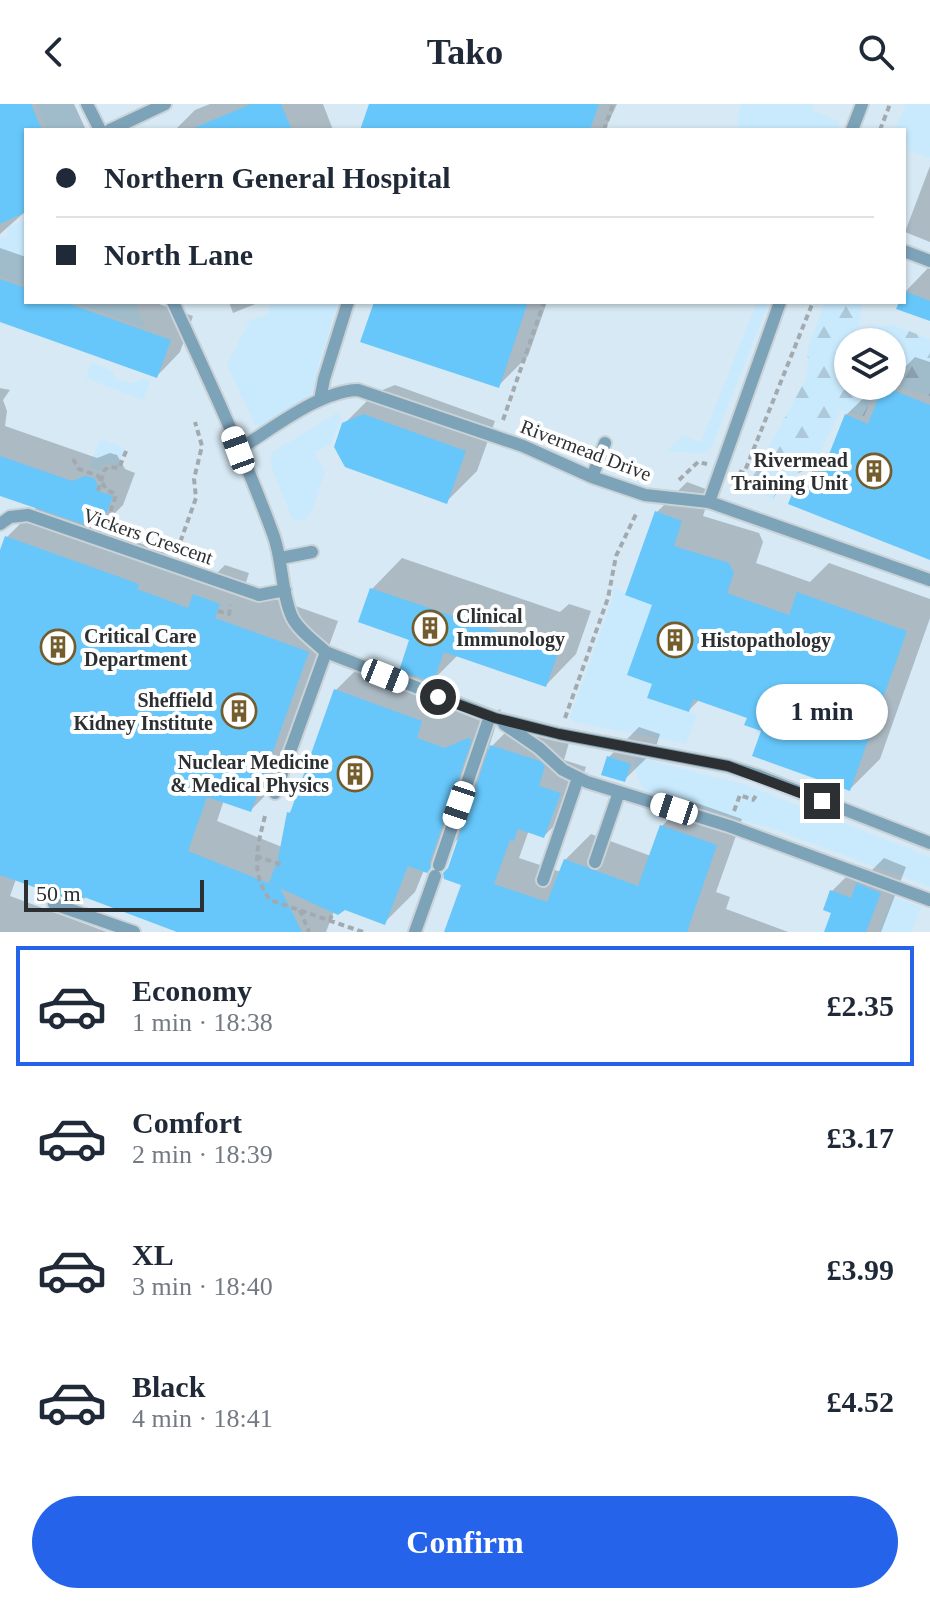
<!DOCTYPE html>
<html lang="en">
<head>
<meta charset="utf-8">
<style>
	body { margin:0; font-family:"Times New Roman",serif; background:#f6f6f7; color:#1f2937; height:100vh; display:flex; flex-direction:column; font-size:30px; white-space:nowrap }
	* { box-sizing:border-box; margin:0 }
	p { font-size:26px; color:#747a83 }
	.icon { flex:none; width:44px; height:44px; fill:none; stroke:currentColor; stroke-width:2; stroke-linecap:round; stroke-linejoin:round }
	.map { position:relative; height:828px; overflow:hidden }
	.panel { display:flex; flex-direction:column; background:#fff; flex:1 }
	.panel>* { flex:none }
	.banner { position:absolute; left:24px; top:24px; width:882px; height:176px; border-radius:0px; box-shadow:0 2px 6px #0004; display:grid; align-content:center; height:176px; padding:0 32px; background:#fff }
	.buttons { position:absolute; left:834px; top:224px; display:grid; gap:16px }
	.buttons a { display:grid; place-items:center; width:72px; height:72px; border-radius:50%; background:#fff; box-shadow:0 2px 6px #0004; font-size:40px }
	.scale { position:absolute; left:24px; bottom:20px; width:180px; box-sizing:border-box; padding-left:8px; border:4px solid #2c3033; border-top:0; font-size:22px; line-height:28px; white-space:nowrap; color:#2c3033; -webkit-text-stroke:6px #fff; paint-order:stroke }
	.end { position:absolute; width:36px; height:36px; margin:-18px; border:10px solid #2c3033; background:#fff; box-shadow:0 0 0 4px #fff }
	.from { border-radius:50% }
	.bubble { position:absolute; height:56px; border-radius:28px; background:#fff; box-shadow:0 2px 6px #0004; font-size:26px; font-weight:700; line-height:56px; text-align:center }
	.car { position:absolute; width:24px; height:48px; margin:-24px -12px; border-radius:10px; box-shadow:0 0 6px 2px #0007; background:linear-gradient(#fff 24%,#345 0 40%,#fff 0 76%,#345 0 86%,#fff 0) }
	.banner b { display:flex; align-items:center; gap:28px; height:76px; font-size:30px }
	.banner b+b { border-top:2px solid #e0e1e3 }
	.banner i { width:20px; height:20px; background:#1f2937 }
	ul { padding:14px 0 0; list-style:none }
	li { display:flex; align-items:center; gap:24px; height:120px; margin:0 16px 12px; padding:0 16px; border:4px solid transparent; border-radius:0px }
	li div { flex:1 }
	li b { display:block; font-size:30px }
	li em { font-style:normal; font-weight:700 }
	li.on { border-color:#2563eb }
	li>.icon { width:72px; height:72px; stroke-width:1.5 }
	.button { display:flex; gap:16px; margin-top:auto; padding:16px 32px }
	.button a { flex:1; height:92px; border-radius:48px; background:#2563eb; color:#fff; font-size:32px; font-weight:700; line-height:92px; text-align:center }
	header { display:flex; justify-content:space-between; align-items:center; height:104px; padding:0 32px; background:#fff; font-size:36px; font-weight:700 }
	.map>svg:first-child { display:block }
	.built { fill:#d7e9f4; fill-rule:evenodd }
	.green { fill:#c9eafd }
	.forest { fill:url(#forest-firs) }
	.shadow { fill:#0003 }
	.building { fill:#67c7fa }
	.lines { fill:none; stroke-linecap:round; stroke-linejoin:round }
	.service-casing { stroke:#c9d2d7; stroke-width:16 }
	.path { stroke:#a2aaaf; stroke-width:4; stroke-dasharray:6 4; stroke-linecap:butt }
	.service { stroke:#7da3b9; stroke-width:12 }
	.route { stroke:#2c3033; stroke-width:10 }
	.labels { text-anchor:middle; dominant-baseline:central; stroke-width:8; stroke-linejoin:round; paint-order:stroke }
	.street-label { font-size:20px; fill:#2c3033; stroke:#fff }
	.poi-label { font-size:20px; font-weight:bold; fill:#2c3033; stroke:#fff; text-anchor:end }
</style>
</head>
<body>
<header><svg class="icon" aria-label="back" viewBox="0 0 24 24"><path d="M15 5l-7 7 7 7"/></svg>Tako<svg class="icon" aria-label="search" viewBox="0 0 24 24"><circle cx="10" cy="10" r="6"/><path d="M15 15l6 6"/></svg></header>
<div class="map">
<svg width="930" height="828" viewBox="0 0 930 828">
	<defs>
		<pattern id="forest-firs" width="22" height="20" patternUnits="userSpaceOnUse" patternTransform="scale(2)"><rect width="22" height="20" fill="#c9eafd"/><path d="M5 1l3.5 6h-7zM16 11l3.5 6h-7z" fill="#adc9d9"/></pattern>
	</defs>
	<rect width="100%" height="100%" fill="#ebf5fb"/>
	<path class="built" d="M0 0H930V828H0ZM26 26H904V198H26ZM848 238H892V282H848Z"/>
	<path class="green" d="M36 0H73L84 26H47Z
		M741 0H814L812 6 838 17 839 26H741L738 25V9Z
		M906 0H930V54L904 45V26H895Z
		M26 115V181L0 172V135L8 132 7 124Z
		M74 198H135L146 224 73 198Z
		M275 198H338L317 266 320 274C309 300 286 309 263 322L255 321 227 261 250 216 267 211 271 200Z
		M757 198H769L711 344 704 350 667 347 683 331 701 338Z
		M91 258 111 266 117 276 132 279 144 274 150 277 143 296 86 274Z
		M337 309 341 315 330 341 314 348 325 368 312 407 306 415 297 417 292 414 272 364 271 349Z
		M100 335 125 344 118 361 104 360 100 367 90 362Z
		M614 484 652 501 627 571 652 580 648 594 697 611 686 640 575 618 570 613 612 497Z
		M635 653 743 680 930 753V783L774 725 645 688 635 667Z
		M892 793 921 803 912 828H879Z"/>
	<path class="forest" d="M825 198H862L859 225 893 221 930 235V292L892 280V238H848V282H877L864 312 841 306 813 362 787 375 772 396 749 380 807 273 808 244Z"/>
	<path class="shadow" d="M0 0H74L86 26H26V107L0 130Z
		M210 0H323L333 26H175L195 6Z
		M371 0H617L605 26H362Z
		M930 62V138L905 128Z
		M0 144 26 153V198H153L193 212 180 248 157 272 0 216Z
		M930 162V215L901 198H904L905 188Z
		M229 198H260L233 209Z
		M376 198H547L528 252 498 282Z
		M915 253 930 258V451L798 382 828 351 830 352 846 311 876 282H892V276Z
		M395 281 495 317 477 367 447 397 344 320 375 289Z
		M0 284 10 286 3 296 7 307 5 322 97 354 110 349 117 351 125 365 135 369 123 401 99 425 168 449 166 455 214 472 225 461 249 469 244 484 338 517 281 675 251 706 224 696 217 717 282 743 289 709 293 705 336 586 366 556 401 568 411 535 372 485 402 454 560 508 569 500 591 507 576 550 546 581 458 551 430 579 452 587 446 603 477 614 501 605 488 646 518 616 570 635 564 656 586 663 570 706 544 732 529 726 519 754 561 768 565 756 591 730 651 752 662 722 688 696 742 715 716 788 730 793 726 805 788 828H447L464 779 449 765 461 732 426 766H424L415 788 384 819 344 803 334 807 326 828H183L87 792 81 798 16 775 10 792 107 828H0V452L7 433 37 403 0 390Z
		M687 378 711 387 703 412 759 429 763 438 756 459 810 478 829 459 930 495V514L880 655 850 685 749 613 700 595 689 606 654 579 657 408Z
		M639 623 660 630 655 646 624 676 608 654Z
		M884 754 906 763 881 828H826L834 808 832 787 858 761 872 766Z"/>
	<path class="building" d="M0 0H31L42 26H26V108L0 120Z
		M251 0H281L292 26H189Z
		M369 0H599L590 26H360Z
		M0 175 26 184V198H64L171 236 157 274 0 218Z
		M904 187 930 197V217L896 205 899 198H904Z
		M374 198H528L499 284 360 238Z
		M883 282 930 301V456L788 400 796 380 814 388 845 310 868 320Z
		M363 310 466 347 447 400 345 363 334 343 342 319Z
		M0 352 72 377 85 372 94 374 101 388 113 392 100 426 0 392Z
		M655 407 682 417 674 442 729 459 734 469 727 489 789 511 797 488 907 527 850 687 752 652 761 627 744 621 747 614 693 595 689 608 647 594 652 580 627 571 652 501 625 491Z
		M5 432 139 480 137 485 188 504 193 490 220 500 215 514 309 548 251 708 207 693 188 747 280 784 302 828H177L84 793 82 800 0 771V446Z
		M370 484 533 539 537 529 562 538 546 583 444 548 433 578 399 567 409 536 358 518Z
		M334 585 422 617 417 634 445 644 468 634 472 636 430 758 431 764 427 769 408 762 385 821 345 806 338 811 269 779 278 755 287 708 290 709Z
		M490 641 540 657 545 662 539 682 561 689 544 734 518 725 514 737 510 736 494 780 547 798 564 755 638 782 660 721 717 741 687 828H444L461 781 444 775 443 769 448 764Z
		M607 652 631 660 625 678 601 671Z
		M856 779 881 789 866 828H824L831 809 823 806 830 786 851 794Z"/>
	<g class="lines">
		<g class="service-casing">
			<path id="service" d="M87 0 100 26
				M110 26 165 0
				M852 26 862 0
				M904 147 930 157
				M173 198C208 274 244 351 273 430 283 456 281 489 292 513 299 527 315 538 326 548L495 614 559 630 728 662 759 672 930 739
				M320 296 324 275 348 198
				M238 346C272 325 319 287 358 286L523 342 592 373 645 391 709 398 930 476
				M592 373 605 339
				M709 398 780 198
				M0 420 10 413 28 411 259 491 285 486
				M281 454 312 448
				M504 620 539 644 563 666 587 678 729 722 930 796
				M275 689 326 548
				M595 758 619 688
				M439 761 490 612
				M543 776 578 674
				M54 800 134 828
				M415 828 435 772"/>
		</g>
		<path class="path" d="M604 26 613 0
			M880 26 890 0
			M503 316 544 198
			M73 355 79 365 98 372 106 385 116 391 106 420
			M739 367 744 369 813 198
			M679 376 698 358 707 360
			M98 387 104 367 108 363 119 364 127 345
			M177 447 196 394 194 375 202 342 195 318
			M218 507 229 510 231 501
			M565 614 608 494 616 452 637 408
			M734 707 740 691 753 696 757 690
			M265 712C257 743 250 769 270 796L363 828
			M256 752 282 761
			M300 806 309 828
			M330 817 332 809"/>
		<use href="#service" class="service"/>
	</g>
	<g class="lines">
		<path class="route" d="M438 593 495 614 559 630 728 662 822 697"/>
	</g>
	<defs>
		<g id="building-ring" transform="scale(1.8)"><circle r="9.5" fill="#fff" stroke="#745d2d" stroke-width="1.5"/><path d="M-4-6H4V6H1V3H-1V6H-4ZM-2.5-4.3h1.7v1.8h-1.7ZM.8-4.3h1.7v1.8H.8ZM-2.5-1h1.7V.8h-1.7ZM.8-1h1.7V.8H.8Z" fill="#745d2d"/></g>
	</defs>
	<g fill-rule="evenodd">
		<use href="#building-ring" x="874" y="367"/>
		<use href="#building-ring" x="430" y="524"/>
		<use href="#building-ring" x="675" y="536"/>
		<use href="#building-ring" x="58" y="543"/>
		<use href="#building-ring" x="239" y="607"/>
		<use href="#building-ring" x="355" y="670"/>
	</g>
	<g class="labels">
		<g class="street-label">
			<text transform="translate(586 346) rotate(21)">Rivermead Drive</text>
			<text transform="translate(148 432) rotate(19)">Vickers Crescent</text>
		</g>
		<g class="poi-label">
			<text x="848" y="356">Rivermead<tspan x="848" dy="23">Training Unit</tspan></text>
			<text x="456" y="512" text-anchor="start">Clinical<tspan x="456" dy="23">Immunology</tspan></text>
			<text x="84" y="532" text-anchor="start">Critical Care<tspan x="84" dy="23">Department</tspan></text>
			<text x="701" y="536" text-anchor="start">Histopathology</text>
			<text x="213" y="596">Sheffield<tspan x="213" dy="23">Kidney Institute</tspan></text>
			<text x="329" y="658">Nuclear Medicine<tspan x="329" dy="23">&amp; Medical Physics</tspan></text>
		</g>
	</g>
</svg>
<div class="buttons">
<a><svg class="icon" aria-label="layers" viewBox="0 0 24 24"><path d="M12 4l9 5-9 5-9-5zM3 14l9 5 9-5"/></svg></a>
</div>
<div class="scale">50 m</div>
<i class="end from" style="left:438px;top:593px"></i>
<i class="end" style="left:822px;top:697px"></i>
<div class="bubble" style="left:756px;top:580px;width:132px">1 min</div>
<i class="car" style="left:238px;top:346px;rotate:340deg"></i>
<i class="car" style="left:385px;top:572px;rotate:112deg"></i>
<i class="car" style="left:459px;top:701px;rotate:199deg"></i>
<i class="car" style="left:674px;top:705px;rotate:288deg"></i>
<div class="banner">
<b><i class="from"></i>Northern General Hospital</b>
<b><i></i>North Lane</b>
</div>
</div>
<section class="panel">
<ul>
<li class="on"><svg class="icon" aria-label="car" viewBox="0 0 24 24"><path d="M5 17H2v-5l4-1 3-4h7l3 4 3 1v5h-3M9 17h6M6 11h13"/><circle cx="7" cy="17" r="2"/><circle cx="17" cy="17" r="2"/></svg><div><b>Economy</b><p>1 min · 18:38</p></div><em>£2.35</em></li>
<li><svg class="icon" aria-label="car" viewBox="0 0 24 24"><path d="M5 17H2v-5l4-1 3-4h7l3 4 3 1v5h-3M9 17h6M6 11h13"/><circle cx="7" cy="17" r="2"/><circle cx="17" cy="17" r="2"/></svg><div><b>Comfort</b><p>2 min · 18:39</p></div><em>£3.17</em></li>
<li><svg class="icon" aria-label="car" viewBox="0 0 24 24"><path d="M5 17H2v-5l4-1 3-4h7l3 4 3 1v5h-3M9 17h6M6 11h13"/><circle cx="7" cy="17" r="2"/><circle cx="17" cy="17" r="2"/></svg><div><b>XL</b><p>3 min · 18:40</p></div><em>£3.99</em></li>
<li><svg class="icon" aria-label="car" viewBox="0 0 24 24"><path d="M5 17H2v-5l4-1 3-4h7l3 4 3 1v5h-3M9 17h6M6 11h13"/><circle cx="7" cy="17" r="2"/><circle cx="17" cy="17" r="2"/></svg><div><b>Black</b><p>4 min · 18:41</p></div><em>£4.52</em></li>
</ul>
<div class="button"><a>Confirm</a></div>
</section>
</body>
</html>
